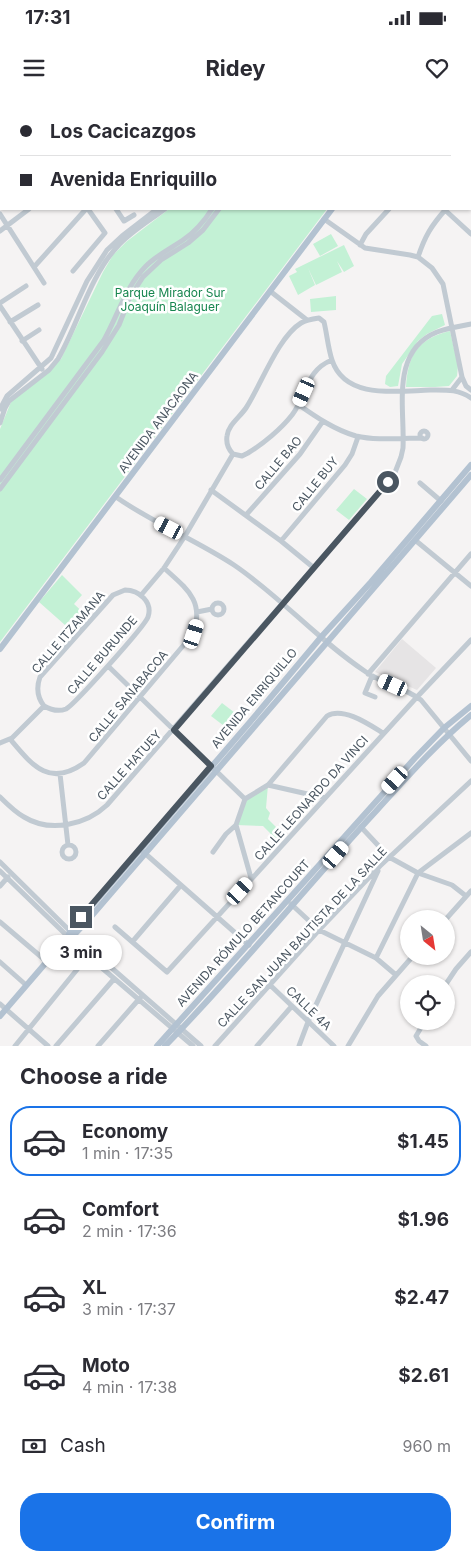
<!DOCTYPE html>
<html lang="en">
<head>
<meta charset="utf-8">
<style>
	body { margin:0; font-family:Inter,sans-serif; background:#f2f2f3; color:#2b2b33; height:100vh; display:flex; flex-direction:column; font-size:19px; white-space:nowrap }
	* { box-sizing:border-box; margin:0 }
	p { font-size:16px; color:#7c7c81 }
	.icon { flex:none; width:28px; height:28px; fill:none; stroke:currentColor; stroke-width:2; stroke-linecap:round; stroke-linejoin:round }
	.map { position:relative; height:946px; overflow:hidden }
	.details { display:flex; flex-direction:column; background:#fff; flex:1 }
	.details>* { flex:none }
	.banner { position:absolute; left:0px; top:0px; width:471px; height:110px; box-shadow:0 1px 4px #0004; display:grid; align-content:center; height:110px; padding:0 20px; background:#fff }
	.needle { width:32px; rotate:150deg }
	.fabs { position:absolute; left:400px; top:810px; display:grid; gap:10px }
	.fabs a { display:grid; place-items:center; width:55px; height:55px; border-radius:50%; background:#fff; box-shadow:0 1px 4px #0004; font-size:25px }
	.end { position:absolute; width:22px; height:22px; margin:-11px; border:6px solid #4a5661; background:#fff; box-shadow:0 0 0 2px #fff }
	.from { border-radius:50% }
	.bubble { position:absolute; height:35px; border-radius:18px; background:#fff; box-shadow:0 1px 4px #0004; font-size:16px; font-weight:700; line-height:35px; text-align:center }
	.car { position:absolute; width:15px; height:30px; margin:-15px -8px; border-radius:6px; box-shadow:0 0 4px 1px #0007; background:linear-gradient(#fff 24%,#345 0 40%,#fff 0 76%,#345 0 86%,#fff 0) }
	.banner b { display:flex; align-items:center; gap:18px; height:48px; font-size:19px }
	.banner b+b { border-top:1px solid #e1e1e2 }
	.banner i { width:12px; height:12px; background:#2b2b33 }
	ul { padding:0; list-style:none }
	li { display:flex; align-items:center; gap:15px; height:70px; margin:0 10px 8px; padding:0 10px; border:2px solid transparent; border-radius:20px }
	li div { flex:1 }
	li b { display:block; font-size:19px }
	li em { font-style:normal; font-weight:700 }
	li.on { border-color:#1a73e8 }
	li>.icon { width:45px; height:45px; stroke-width:1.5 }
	h2 { padding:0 20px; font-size:22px; line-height:60px }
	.pay { display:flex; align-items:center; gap:12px; height:55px; padding:0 20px; font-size:19px }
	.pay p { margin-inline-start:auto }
	.cta { display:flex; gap:10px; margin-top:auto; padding:10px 20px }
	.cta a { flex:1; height:58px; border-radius:20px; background:#1a73e8; color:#fff; font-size:20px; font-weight:700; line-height:58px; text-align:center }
	.status { display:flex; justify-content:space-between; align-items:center; height:35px; padding:0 25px; background:#fff; direction:ltr }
	.status svg { height:14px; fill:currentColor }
	header { display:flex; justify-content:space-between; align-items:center; height:65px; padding:0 20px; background:#fff; font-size:22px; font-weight:700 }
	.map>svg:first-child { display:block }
	.education { fill:#e6e4e5 }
	.green { fill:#c3f1d5 }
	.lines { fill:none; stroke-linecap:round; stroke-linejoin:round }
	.minor { stroke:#c1cad2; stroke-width:5 }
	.major { stroke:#b3c2d1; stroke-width:6 }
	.route { stroke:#4a5661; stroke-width:6 }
	.labels { text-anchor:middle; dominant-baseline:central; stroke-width:5; stroke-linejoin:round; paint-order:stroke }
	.park-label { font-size:12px; fill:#17864f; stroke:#fff }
	.street-label { font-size:12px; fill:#4a5661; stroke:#fff }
</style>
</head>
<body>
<div class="status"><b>17:31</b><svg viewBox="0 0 49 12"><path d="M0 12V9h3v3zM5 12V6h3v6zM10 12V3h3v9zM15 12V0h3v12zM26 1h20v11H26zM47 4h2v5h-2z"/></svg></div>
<header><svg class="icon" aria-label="menu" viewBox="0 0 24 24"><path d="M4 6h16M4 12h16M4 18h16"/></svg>Ridey<svg class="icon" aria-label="heart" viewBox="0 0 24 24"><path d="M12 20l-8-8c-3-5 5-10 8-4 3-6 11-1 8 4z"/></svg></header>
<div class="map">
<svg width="471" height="946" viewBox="0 0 471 946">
	<rect width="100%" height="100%" fill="#f5f3f3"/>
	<path class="education" d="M402 539 436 568 417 590 375 572Z"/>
	<path class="green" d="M169 109H327L0 542V329L11 302 61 259 103 172 113 155 126 142Z
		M331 134 338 146 320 156 313 144Z
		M344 145 354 166 344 172 337 161 342 172 316 185 308 168 315 185 298 195 289 176 297 172 295 169Z
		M336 196V210L311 212 310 199Z
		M442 214 445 225 427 234 418 241 402 264 398 286 390 287 385 284 386 276 432 216Z
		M450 231 458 266 457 276 449 286 435 287H406C408 254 418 239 450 231Z
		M354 389 367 399 349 420 336 410Z
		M62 475 82 495 74 504 88 517 74 533 39 502Z
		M222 603 243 619 232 632 211 616Z
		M268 685 266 708 270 713 268 719 283 734 277 740 263 726 236 725 245 699Z"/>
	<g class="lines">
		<path class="minor" d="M46 0V1
			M101 0 102 1
			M143 0 144 1
			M183 0V1
			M28 1 29 0
			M209 1 210 0
			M233 1 234 0
			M239 1V0
			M290 1 291 0
			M298 1 299 0
			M470 25 471 24
			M0 36 1 38
			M0 79 1 78
			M470 85 471 84
			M116 109 124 121 134 115
			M445 110 471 134
			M0 114 44 183
			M324 119 365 148 410 155 418 157 432 168 443 184 462 277 466 286 471 290
			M0 131 29 109
			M360 145 366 134 389 109
			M418 157C425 136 431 126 446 109
			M34 167 86 109
			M73 171 105 133 88 109
			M270 191 307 220
			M0 203 26 186
			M0 206 42 269
			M10 222 38 205
			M22 241 39 230
			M452 290 462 277
			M299 305C316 317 335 330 356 336 377 341 400 338 422 338
			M0 309 7 296 51 258 87 181 107 150 122 136 157 109
			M0 323 5 308 9 301 49 270 58 259C78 224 90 176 117 147 130 132 149 121 165 109
			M420 335a4 4 0 1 1 8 0a4 4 0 1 1-8 0Z
			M233 354C228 349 226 343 227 336 228 325 240 317 246 308 261 285 278 237 301 223 306 220 312 219 319 218L324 222C327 234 328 248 332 260 345 300 397 291 430 290 446 290 458 289 471 298
			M233 354 242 356 248 353C263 344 281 329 292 315 307 295 306 270 332 260
			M0 380 104 240C118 215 126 186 146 166 157 155 171 148 183 140 195 132 205 120 212 109
			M420 383 441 401
			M0 389 102 252 119 225 130 197 143 177 161 160 188 143 203 130 219 109
			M211 390 281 441 314 468
			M116 397C153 423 196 440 234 465 281 497 319 541 366 572 383 584 404 587 421 600L471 661
			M246 415 300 354 323 321
			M415 440 471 486
			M281 441 345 365 352 354 358 337
			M125 490C139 490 153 502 148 517 145 526 74 605 66 609 58 612 51 610 44 606 37 597 36 588 40 577L113 495Z
			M142 494 164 468 185 436 233 354
			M212 509a6 6 0 1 1 12 0a6 6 0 1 1-12 0Z
			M197 512 212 509
			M108 566 245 699
			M368 574 471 454
			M372 576 365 593 375 597
			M10 639C32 665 49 688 84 663L193 534C205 501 187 489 164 468
			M0 643 12 638 44 606
			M60 674 68 745
			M268 685 325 698
			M0 697C7 704 15 712 24 717 50 733 86 725 107 705L394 375 401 357 403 348C405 308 390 251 437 232 448 228 460 226 471 224
			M236 725 251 778
			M361 727 389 757 418 773 452 785 466 796
			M62 752a7 7 0 1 1 14 0a7 7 0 1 1-14 0Z
			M140 749 249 845
			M213 752 226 734 236 725 245 699 268 685 327 616C343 606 370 625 383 633
			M0 762 74 835 201 946
			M0 771 88 856 193 946
			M0 786 8 777
			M291 804 319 830 376 858 396 875
			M446 819 471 791
			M0 822 46 861
			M115 827 167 872 417 597 471 540
			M133 841 181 785
			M376 858 418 773 471 733
			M0 862 26 885
			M446 884 456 869 471 852
			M270 885 334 946
			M0 904 48 946
			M425 921 416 936 419 941 426 946
			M15 946 88 856
			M56 946 114 879
			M98 946 140 898
			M215 946 319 830 380 766 471 681
			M257 946 292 906
			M299 946 308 922 378 771
			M348 946 378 896 413 856"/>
		<path class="major" d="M414 1 415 0
			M0 549 332 109
			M68 837 70 831 250 622 322 536 371 482 471 365
			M0 916 68 837 74 835 88 820 471 375
			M157 946 415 658 444 628 471 606
			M165 946C239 870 306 787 378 709 408 676 437 643 471 615"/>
	</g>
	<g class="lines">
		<path class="route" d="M81 817 211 666 174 630 388 382"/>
	</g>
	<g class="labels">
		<g class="park-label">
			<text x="170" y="192">Parque Mirador Sur<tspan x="170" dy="14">Joaquín Balaguer</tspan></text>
		</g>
		<g class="street-label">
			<text transform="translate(158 322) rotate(-53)">AVENIDA ANACAONA</text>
			<text transform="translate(278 363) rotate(-50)">CALLE BAO</text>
			<text transform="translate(315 384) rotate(-51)">CALLE BUY</text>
			<text transform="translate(68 532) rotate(-49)">CALLE ITZAMANA</text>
			<text transform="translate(102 555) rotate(-49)">CALLE BURUNDE</text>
			<text transform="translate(128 596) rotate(-50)">CALLE SANABACOA</text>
			<text transform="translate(254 598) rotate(-50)">AVENIDA ENRIQUILLO</text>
			<text transform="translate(129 665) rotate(-48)">CALLE HATUEY</text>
			<text transform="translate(311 698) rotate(-48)">CALLE LEONARDO DA VINCI</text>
			<text transform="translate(243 833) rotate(-48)">AVENIDA RÓMULO BETANCOURT</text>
			<text transform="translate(302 837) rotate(-47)">CALLE SAN JUAN BAUTISTA DE LA SALLE</text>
			<text transform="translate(309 908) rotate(44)">CALLE 4A</text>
		</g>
	</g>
</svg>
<div class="fabs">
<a><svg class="needle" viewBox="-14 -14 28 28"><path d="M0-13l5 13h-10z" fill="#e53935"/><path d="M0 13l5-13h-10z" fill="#7c7c81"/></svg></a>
<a><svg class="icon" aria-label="locate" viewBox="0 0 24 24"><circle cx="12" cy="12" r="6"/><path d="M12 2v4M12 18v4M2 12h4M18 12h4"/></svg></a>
</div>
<i class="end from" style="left:388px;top:382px"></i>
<i class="end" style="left:81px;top:817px"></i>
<div class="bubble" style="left:40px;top:835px;width:82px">3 min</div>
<i class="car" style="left:304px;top:292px;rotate:204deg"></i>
<i class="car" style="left:169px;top:428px;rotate:297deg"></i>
<i class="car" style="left:194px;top:534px;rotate:18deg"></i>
<i class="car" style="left:393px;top:585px;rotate:294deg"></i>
<i class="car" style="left:395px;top:680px;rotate:222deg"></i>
<i class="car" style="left:336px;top:755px;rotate:41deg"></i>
<i class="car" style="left:240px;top:791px;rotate:42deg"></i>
<div class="banner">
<b><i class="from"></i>Los Cacicazgos</b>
<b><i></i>Avenida Enriquillo</b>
</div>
</div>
<section class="details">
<h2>Choose a ride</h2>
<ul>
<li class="on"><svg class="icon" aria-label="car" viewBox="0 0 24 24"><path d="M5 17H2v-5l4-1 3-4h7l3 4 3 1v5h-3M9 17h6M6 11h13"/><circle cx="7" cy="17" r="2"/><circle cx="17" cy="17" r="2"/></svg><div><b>Economy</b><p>1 min · 17:35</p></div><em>$1.45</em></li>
<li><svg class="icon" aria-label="car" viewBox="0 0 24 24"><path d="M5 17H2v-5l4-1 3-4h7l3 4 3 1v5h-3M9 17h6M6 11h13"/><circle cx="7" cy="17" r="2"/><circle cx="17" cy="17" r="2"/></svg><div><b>Comfort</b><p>2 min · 17:36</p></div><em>$1.96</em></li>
<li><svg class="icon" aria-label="car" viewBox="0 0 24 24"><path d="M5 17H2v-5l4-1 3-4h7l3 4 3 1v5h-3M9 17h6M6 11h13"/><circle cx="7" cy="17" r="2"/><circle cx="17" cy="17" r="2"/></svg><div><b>XL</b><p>3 min · 17:37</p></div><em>$2.47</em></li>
<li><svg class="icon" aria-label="car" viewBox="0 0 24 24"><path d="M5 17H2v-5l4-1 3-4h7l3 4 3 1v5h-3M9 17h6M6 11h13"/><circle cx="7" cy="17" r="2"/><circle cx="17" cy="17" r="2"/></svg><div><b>Moto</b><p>4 min · 17:38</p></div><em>$2.61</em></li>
</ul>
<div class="pay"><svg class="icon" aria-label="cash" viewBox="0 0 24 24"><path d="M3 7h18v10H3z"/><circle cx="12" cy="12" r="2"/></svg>Cash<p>960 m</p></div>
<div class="cta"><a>Confirm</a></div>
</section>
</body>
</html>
